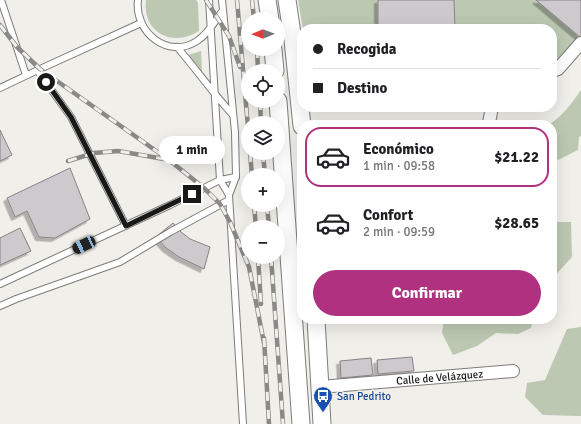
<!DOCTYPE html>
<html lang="es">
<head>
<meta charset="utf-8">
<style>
	body { margin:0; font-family:Signika,sans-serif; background:#f6f6f6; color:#202124; height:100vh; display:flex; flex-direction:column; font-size:15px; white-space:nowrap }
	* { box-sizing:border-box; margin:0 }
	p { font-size:13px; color:#757577 }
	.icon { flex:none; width:22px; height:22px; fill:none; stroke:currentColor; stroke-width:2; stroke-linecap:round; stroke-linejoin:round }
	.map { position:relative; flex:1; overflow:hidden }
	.sheet { position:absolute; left:297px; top:120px; width:260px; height:204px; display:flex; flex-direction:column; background:#fff; border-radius:16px; box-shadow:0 4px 16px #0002 }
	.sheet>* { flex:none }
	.banner { position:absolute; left:297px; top:24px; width:260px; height:88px; border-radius:16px; box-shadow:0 4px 16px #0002; display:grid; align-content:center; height:88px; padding:0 16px; background:#fff }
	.needle { width:26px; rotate:269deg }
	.fabs { position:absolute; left:241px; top:12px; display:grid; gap:8px }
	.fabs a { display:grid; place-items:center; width:44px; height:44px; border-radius:50%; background:#fff; box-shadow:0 4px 16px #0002; font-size:20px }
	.end { position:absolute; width:18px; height:18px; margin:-9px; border:5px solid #191918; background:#fff; box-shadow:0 0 0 2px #fff }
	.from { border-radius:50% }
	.bubble { position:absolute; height:28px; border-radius:14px; background:#fff; box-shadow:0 4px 16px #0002; font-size:13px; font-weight:800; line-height:28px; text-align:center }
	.car { position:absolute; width:12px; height:24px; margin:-12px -6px; border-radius:5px; box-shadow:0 0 3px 1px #0007; background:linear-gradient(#222 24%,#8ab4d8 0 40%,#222 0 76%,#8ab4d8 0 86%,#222 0) }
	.banner b { display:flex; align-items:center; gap:14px; height:38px; font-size:15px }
	.banner b+b { border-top:1px solid #e0e0e0 }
	.banner i { width:10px; height:10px; background:#202124 }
	ul { padding:7px 0 0; list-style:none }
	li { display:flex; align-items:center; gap:12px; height:60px; margin:0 8px 6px; padding:0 8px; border:2px solid transparent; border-radius:16px }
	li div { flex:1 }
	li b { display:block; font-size:15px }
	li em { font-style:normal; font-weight:800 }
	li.current { border-color:#b0317f }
	li>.icon { width:36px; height:36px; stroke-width:1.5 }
	.cta { display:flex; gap:8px; margin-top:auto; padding:8px 16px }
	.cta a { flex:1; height:46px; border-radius:24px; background:#b0317f; color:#fff; font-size:16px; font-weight:800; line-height:46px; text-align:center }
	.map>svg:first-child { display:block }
	.green { fill:#bcc8b2 }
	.building { fill:#cdc9cc; stroke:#868285; filter:url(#shadow) }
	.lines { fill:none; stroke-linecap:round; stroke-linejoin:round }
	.service-casing { stroke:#7d7c78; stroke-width:8 }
	.minor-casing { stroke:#7d7c78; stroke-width:14 }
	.secondary-casing { stroke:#7d7c78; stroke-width:19 }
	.service { stroke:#fff; stroke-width:6 }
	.minor { stroke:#fff; stroke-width:12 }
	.secondary { stroke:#fff; stroke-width:17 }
	.rail-casing { stroke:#8a8986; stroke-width:4.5 }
	.rail { stroke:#f0efea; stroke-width:3; stroke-dasharray:9; stroke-linecap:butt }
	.route { stroke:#191918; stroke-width:5 }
	.labels { text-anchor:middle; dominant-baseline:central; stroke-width:3; stroke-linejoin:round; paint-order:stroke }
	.street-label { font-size:11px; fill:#191918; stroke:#f0efea }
	.transit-label { font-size:11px; fill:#164399; stroke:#f0efea; text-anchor:start }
</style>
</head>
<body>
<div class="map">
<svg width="581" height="424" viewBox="0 0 581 424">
	<defs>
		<filter id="shadow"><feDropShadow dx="-3.5" dy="3.5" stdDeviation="0" flood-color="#0004"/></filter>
	</defs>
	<rect width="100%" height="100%" fill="#f0efea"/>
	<path class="green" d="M146 0H196L198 3 199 31C172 48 142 32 146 0Z
		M298 0H378V24L353 27 347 29H303Z
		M454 0H536L581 38 557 63 552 65V29H455Z
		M201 51 202 72 188 55Z
		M581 90V136L579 137 578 150 552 163V125H548C562 117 572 103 581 90Z
		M552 222H571L572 257 552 279Z
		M444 319H533L531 328 518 334 496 333 477 346 453 355 442 333Z
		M581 327V416L543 415 525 397 527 383 545 380 567 329Z"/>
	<path class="building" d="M378 0H454L455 29H347L353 27 378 24Z
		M536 0H581V38Z
		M0 130 12 155 0 161Z
		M70 168 90 219 55 238 39 237 27 211 15 217 7 198Z
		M173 223 181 232 190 239 210 247 204 269 179 257 166 248 156 237Z
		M20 228 31 251 0 265V238Z
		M412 357 414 371 378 374 377 360Z
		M371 358 373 375 341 378 340 361Z"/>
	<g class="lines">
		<g class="service-casing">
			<path id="service" d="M1 0 26 75
				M138 0C134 32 168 60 197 41 208 34 215 21 223 10
				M209 0 220 180 229 195
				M222 0 235 132 236 177 229 195 243 424
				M177 47C196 69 213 93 233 115
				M37 70 71 117 126 226
				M0 88 40 69 141 23
				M0 284 170 205 220 180 236 177
				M0 306 16 299 120 262 170 232 229 200"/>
		</g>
		<g class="minor-casing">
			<g id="minor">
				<path d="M552 71 558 69 581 43"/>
				<path d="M487 125 489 123 492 107"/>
				<path id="s1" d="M320 387 513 371"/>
			</g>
		</g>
		<g class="secondary-casing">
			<path id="secondary" d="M267 0 270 19
				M287 0 293 40 302 126
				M273 49 275 71
				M278 101 301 424
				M316 319 322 424"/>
		</g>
		<use href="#service" class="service"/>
		<use href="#minor" class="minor"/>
		<use href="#secondary" class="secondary"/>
		<g class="rail-casing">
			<path id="rail" d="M206 0 229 36 240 67
				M237 0 248 127
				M252 0 254 19
				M0 25 17 47 40 69 169 160 204 188 220 204 230 222 249 267 264 343
				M257 49 258 71
				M260 101 261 123
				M250 153 252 175
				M263 153 265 175
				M68 161 94 153 118 151 164 159
				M254 205 256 227
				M267 205 269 227
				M258 257 261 304
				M271 257 283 424
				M264 338 269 424"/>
		</g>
		<use href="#rail" class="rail"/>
	</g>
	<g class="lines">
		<path class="route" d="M46 82 71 117 126 226 192 194"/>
	</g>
	<defs>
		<g id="bus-pin" transform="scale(1)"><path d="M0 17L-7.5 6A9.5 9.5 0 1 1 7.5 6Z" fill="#1a4fb4" stroke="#f0efea"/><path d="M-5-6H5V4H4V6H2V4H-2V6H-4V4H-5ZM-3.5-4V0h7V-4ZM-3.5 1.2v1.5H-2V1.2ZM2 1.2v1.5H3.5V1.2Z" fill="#fff"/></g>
	</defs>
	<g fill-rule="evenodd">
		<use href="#bus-pin" x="323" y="396"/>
	</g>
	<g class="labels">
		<g class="street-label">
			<text stroke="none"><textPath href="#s1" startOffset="120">Calle de Velázquez</textPath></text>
		</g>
		<g class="transit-label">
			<text x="337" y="396">San Pedrito</text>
		</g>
	</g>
</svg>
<div class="fabs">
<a><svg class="needle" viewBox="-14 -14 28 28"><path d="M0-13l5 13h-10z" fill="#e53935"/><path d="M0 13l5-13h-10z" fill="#757577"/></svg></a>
<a><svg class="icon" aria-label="locate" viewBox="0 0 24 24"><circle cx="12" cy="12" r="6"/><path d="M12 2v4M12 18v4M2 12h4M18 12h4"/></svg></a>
<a><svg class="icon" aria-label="layers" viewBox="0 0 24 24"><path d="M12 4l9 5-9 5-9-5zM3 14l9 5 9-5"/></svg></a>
<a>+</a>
<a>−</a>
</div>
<i class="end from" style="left:46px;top:82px"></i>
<i class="end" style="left:192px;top:194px"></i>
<div class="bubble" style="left:159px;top:136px;width:66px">1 min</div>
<i class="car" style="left:84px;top:245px;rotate:245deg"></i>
<div class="banner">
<b><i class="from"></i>Recogida</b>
<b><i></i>Destino</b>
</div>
<section class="sheet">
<ul>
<li class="current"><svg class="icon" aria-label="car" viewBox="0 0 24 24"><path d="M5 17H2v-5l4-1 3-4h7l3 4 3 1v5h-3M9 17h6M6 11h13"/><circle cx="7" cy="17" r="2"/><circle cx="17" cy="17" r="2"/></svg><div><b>Económico</b><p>1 min · 09:58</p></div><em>$21.22</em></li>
<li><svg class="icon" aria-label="car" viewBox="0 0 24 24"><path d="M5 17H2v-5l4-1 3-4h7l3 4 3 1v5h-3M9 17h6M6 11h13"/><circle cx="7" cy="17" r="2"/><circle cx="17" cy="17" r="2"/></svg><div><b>Confort</b><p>2 min · 09:59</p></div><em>$28.65</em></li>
</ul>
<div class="cta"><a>Confirmar</a></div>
</section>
</div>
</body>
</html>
